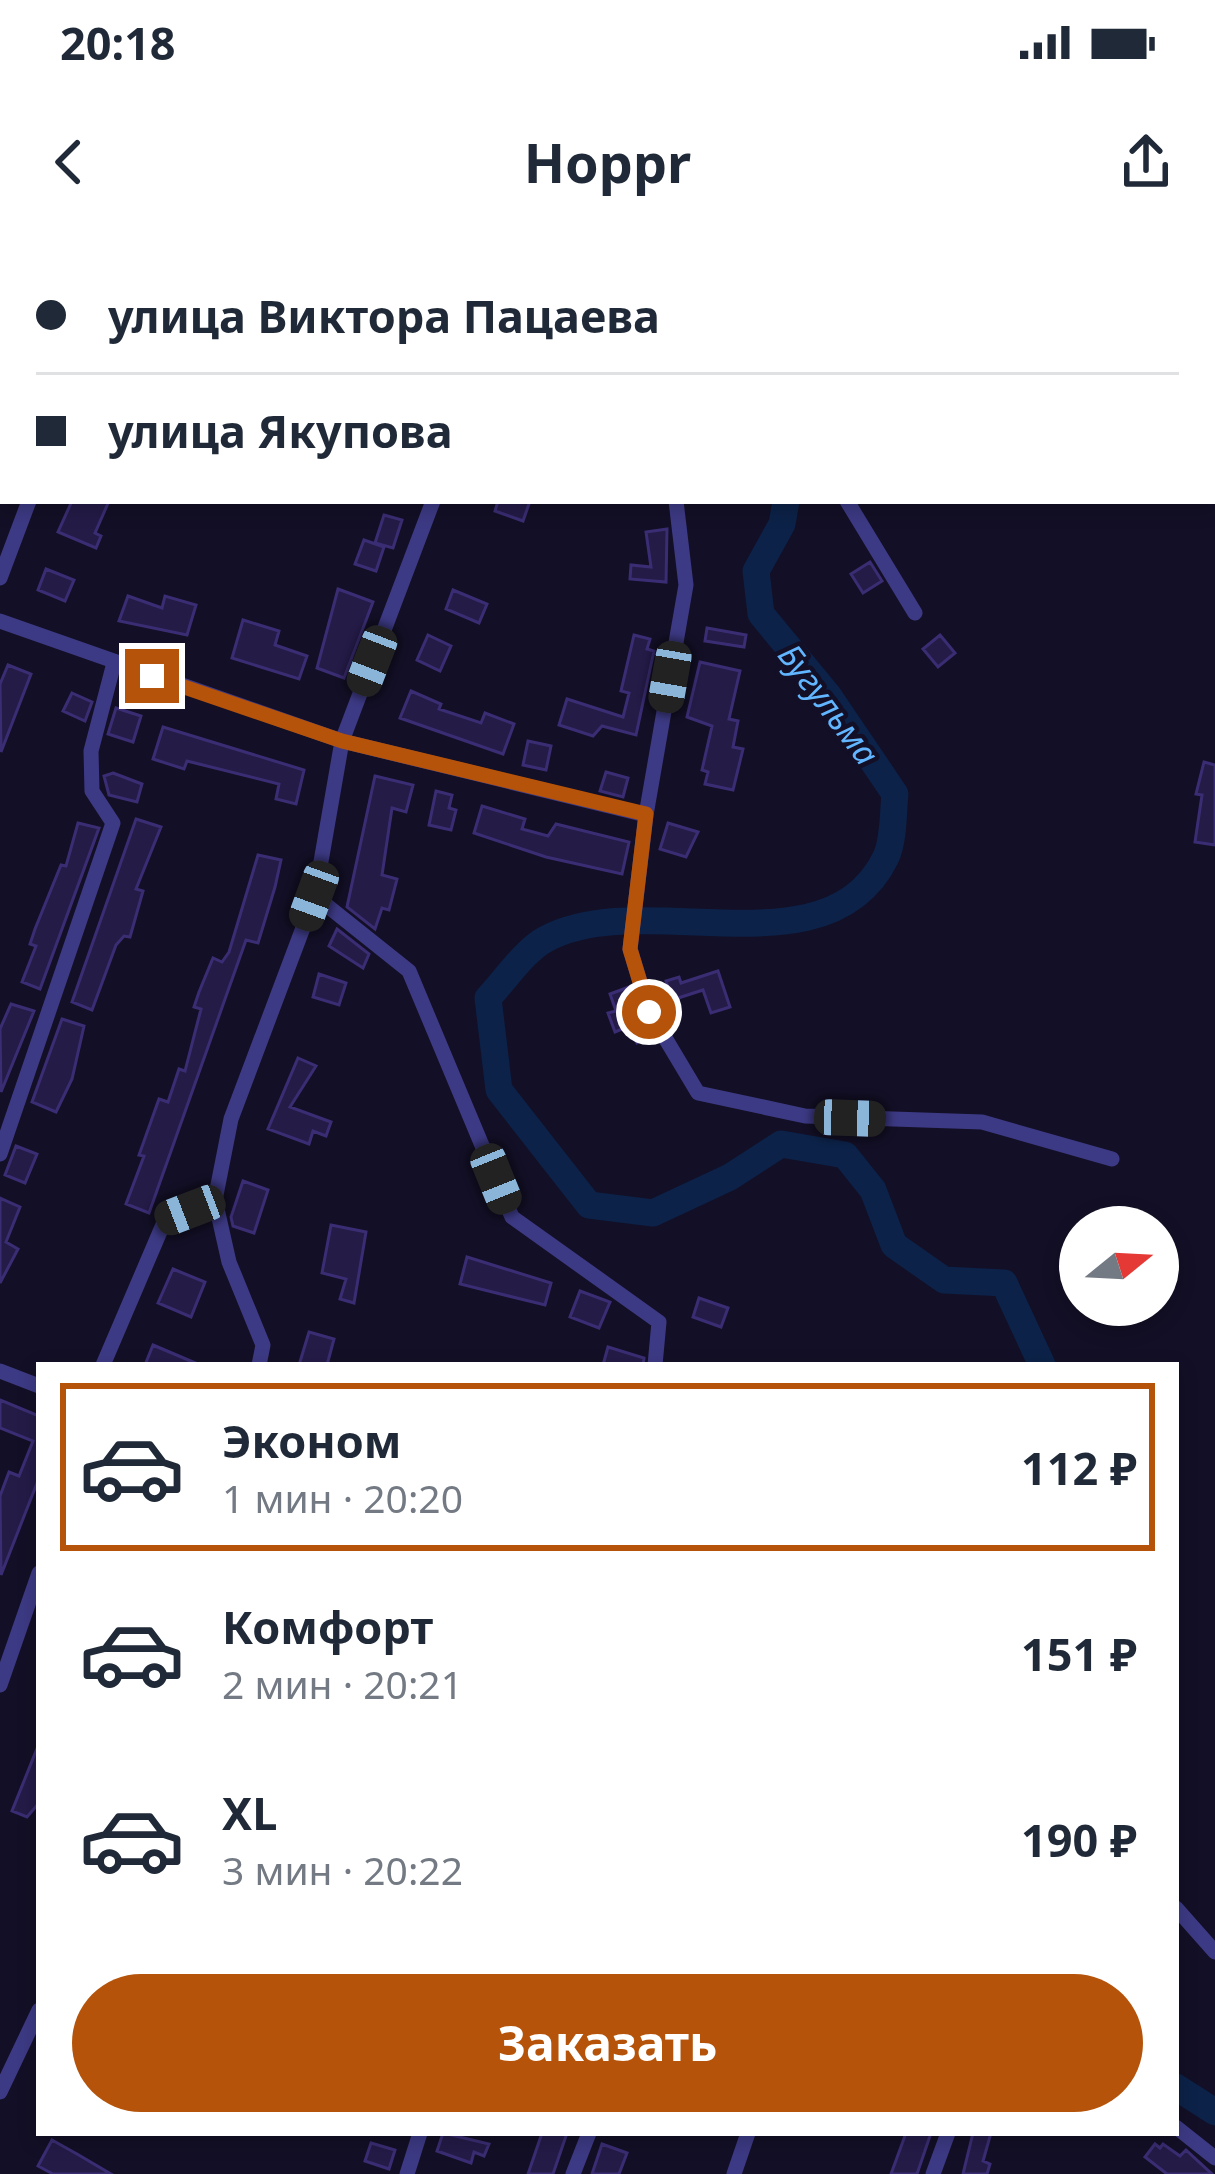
<!DOCTYPE html>
<html lang="ru">
<head>
<meta charset="utf-8">
<style>
	body { margin:0; font-family:"Noto Sans",sans-serif; background:#f6f6f7; color:#1f2937; height:100vh; display:flex; flex-direction:column; font-size:45px; white-space:nowrap }
	* { box-sizing:border-box; margin:0 }
	p { font-size:39px; color:#747a83 }
	.icon { flex:none; width:66px; height:66px; fill:none; stroke:currentColor; stroke-width:2; stroke-linecap:round; stroke-linejoin:round }
	.map { position:relative; flex:1; overflow:hidden }
	.panel { position:absolute; left:36px; top:1122px; width:1143px; height:774px; display:flex; flex-direction:column; background:#fff; border-radius:0px; box-shadow:0 6px 18px #0003 }
	.panel>* { flex:none }
	.hud { position:absolute; left:0px; top:0px; width:1215px; height:264px; box-shadow:0 6px 18px #0003; display:grid; align-content:center; height:264px; padding:0 36px; background:#fff }
	.needle { width:78px; rotate:72deg }
	.controls { position:absolute; left:1059px; top:966px; display:grid; gap:24px }
	.controls a { display:grid; place-items:center; width:120px; height:120px; border-radius:50%; background:#fff; box-shadow:0 6px 18px #0003; font-size:60px }
	.end { position:absolute; width:54px; height:54px; margin:-27px; border:15px solid #b45309; background:#fff; box-shadow:0 0 0 6px #fff }
	.from { border-radius:50% }
	.car { position:absolute; width:36px; height:72px; margin:-36px -18px; border-radius:15px; box-shadow:0 0 9px 3px #0007; background:linear-gradient(#222 24%,#8ab4d8 0 40%,#222 0 76%,#8ab4d8 0 86%,#222 0) }
	.hud b { display:flex; align-items:center; gap:42px; height:114px; font-size:45px }
	.hud b+b { border-top:3px solid #e0e1e3 }
	.hud i { width:30px; height:30px; background:#1f2937 }
	ul { padding:21px 0 0; list-style:none }
	li { display:flex; align-items:center; gap:36px; height:168px; margin:0 24px 18px; padding:0 12px; border:6px solid transparent; border-radius:0px }
	li div { flex:1 }
	li b { display:block; font-size:45px }
	li em { font-style:normal; font-weight:700 }
	li.selected { border-color:#b45309 }
	li>.icon { width:108px; height:108px; stroke-width:1.5 }
	.primary-button { display:flex; gap:24px; margin-top:auto; padding:24px 36px }
	.primary-button a { flex:1; height:138px; border-radius:72px; background:#b45309; color:#fff; font-size:48px; font-weight:700; line-height:138px; text-align:center }
	.status { display:flex; justify-content:space-between; align-items:center; height:84px; padding:0 60px; background:#fff; direction:ltr }
	.status svg { height:33px; fill:currentColor }
	header { display:flex; justify-content:space-between; align-items:center; height:156px; padding:0 36px; background:#fff; font-size:54px; font-weight:700 }
	.map>svg:first-child { display:block }
	.lines { fill:none; stroke-linecap:round; stroke-linejoin:round }
	.river { stroke:#0c2248; stroke-width:27 }
	.building { fill:#241b47; stroke:#3b2d73; stroke-width:3 }
	.street { stroke:#3d3a85; stroke-width:15 }
	.route { stroke:#b45309; stroke-width:15 }
	.labels { text-anchor:middle; dominant-baseline:central; stroke-width:9; stroke-linejoin:round; paint-order:stroke }
	.water-label { font-size:33px; font-style:italic; fill:#62b6ff; stroke:#130f26 }
</style>
</head>
<body>
<div class="status"><b>20:18</b><svg viewBox="0 0 49 12"><path d="M0 12V9h3v3zM5 12V6h3v6zM10 12V3h3v9zM15 12V0h3v12zM26 1h20v11H26zM47 4h2v5h-2z"/></svg></div>
<header><svg class="icon" aria-label="back" viewBox="0 0 24 24"><path d="M15 5l-7 7 7 7"/></svg>Hoppr<svg class="icon" aria-label="share" viewBox="0 0 24 24"><path d="M12 15V3M7 8l5-5 5 5M5 13v7h14v-7"/></svg></header>
<div class="map">
<svg width="1215" height="1934" viewBox="0 0 1215 1934">
	<rect width="100%" height="100%" fill="#130f26"/>
	<g class="lines">
		<path class="river" d="M735 0 737 3
			M786 261 782 284 756 331 761 374 828 455 895 554C893 572 894 600 886 617 828 737 645 646 546 699 525 710 505 740 488 758L499 850 589 965 653 973 730 937 781 904 845 915 873 950 894 1005 944 1040 1004 1043 1042 1125
			M1176 1847 1215 1872"/>
	</g>
	<path class="building" d="M72 261H109L95 293 101 296 96 308 58 292Z
		M498 261H530L523 281 495 271Z
		M384 275 402 280 393 308 375 303Z
		M667 289 666 342 630 339 631 325 651 327 646 292Z
		M364 300 384 307 376 331 355 324Z
		M870 322 882 341 863 353 851 334Z
		M46 329 74 340 65 361 38 350Z
		M338 349 373 362 344 438 317 428Z
		M453 350 487 364 479 383 446 369Z
		M128 356 162 368 165 356 196 365 187 395 119 381Z
		M243 380 279 391 275 405 307 416 299 439 232 418Z
		M707 388 746 395 744 407 705 401Z
		M428 395 451 406 440 431 417 420Z
		M634 395 650 399 647 409 654 411 636 495 602 486 593 496 559 485 567 459 623 477 629 453 621 451Z
		M940 395 955 413 938 427 923 409Z
		M700 422 740 431 729 479 738 481 733 507 743 509 733 550 705 544 708 532 702 530 712 486 687 477Z
		M8 425 31 434 1 512 0 444Z
		M411 451 441 464 439 469 481 483 485 473 514 484 503 514 400 478Z
		M72 453 92 462 85 481 63 471Z
		M116 468 141 476 133 502 108 494Z
		M163 487 304 530 296 564 276 559 279 544 187 521 184 529 153 519Z
		M528 501 551 506 546 530 523 525Z
		M1204 522 1215 525V605L1195 602 1202 555 1196 554Z
		M606 532 628 538 623 557 600 551Z
		M113 533 142 544 137 562 109 555 104 536Z
		M375 536 413 545 406 572 392 568 382 635 397 639 389 670 382 668 375 689 347 667Z
		M436 551 452 555 449 568 456 570 451 590 429 585Z
		M482 566 525 579 522 589 548 596 556 584 629 602 622 634 546 617 474 593Z
		M136 579 161 587 136 649 143 651 130 697 124 696 116 705 92 770 72 762Z
		M78 583 99 588 40 749 22 742 36 706 30 704 35 689 61 625 66 626Z
		M668 583 698 592 686 617 660 609Z
		M258 615 281 620 275 647 258 703 246 700 149 973 126 964 144 916 139 915 159 859 168 862 179 829 185 831 201 769 194 767 199 752 213 718 222 722 229 712Z
		M337 689 369 714 363 728 329 706Z
		M718 731 730 767 711 773 703 750 672 760 666 741 679 737 681 743Z
		M319 734 346 743 339 765 313 757Z
		M629 747 649 795 637 803 627 787 615 792 608 773 616 771 610 754Z
		M11 764 34 771 1 852 0 789Z
		M62 779 84 786 72 839 56 872 32 862Z
		M298 818 316 826 290 867 331 882 326 896 313 891 309 904 268 889Z
		M16 906 37 914 25 943 5 935Z
		M243 941 268 950 254 993 233 986 231 977Z
		M0 958 20 967 6 1002 18 1009 0 1043Z
		M331 985 366 992 354 1063 340 1059 346 1039 322 1033Z
		M467 1017 551 1043 545 1065 460 1044Z
		M173 1029 205 1042 191 1077 158 1063Z
		M580 1051 610 1062 599 1088 570 1077Z
		M699 1058 728 1068 721 1087 693 1077Z
		M309 1092 334 1099 327 1125H299Z
		M153 1105 200 1125H145Z
		M608 1107 644 1118 643 1125H603Z
		M0 1160 39 1176V1238L1 1335 0 1256 9 1232 19 1236 33 1201 0 1188Z
		M38 1506 39 1563 27 1577 12 1571Z
		M443 1893 489 1904 484 1916 474 1912 471 1923 437 1911Z
		M542 1893H567L553 1934H528Z
		M906 1893H931L917 1934H891Z
		M973 1893H991L983 1921 990 1924 987 1934H963Z
		M52 1900 77 1914 111 1934H53L38 1926Z
		M371 1903 395 1910 389 1929 365 1921Z
		M602 1904 627 1913 619 1934H592Z
		M1155 1904 1160 1908 1163 1904 1180 1916 1186 1910 1212 1934H1167L1145 1917Z"/>
	<g class="lines">
		<path class="street" d="M469 0 474 3
			M534 0 539 3
			M126 3 127 0
			M569 3 571 0
			M676 261 686 345 646 575 630 709 649 771 698 853 805 876 982 882 1112 919
			M847 261 915 373
			M0 338 29 261
			M0 381 342 501 646 575
			M315 656 409 731 512 977 659 1082 655 1125
			M0 914 113 583 92 551 91 511 114 423
			M215 960 229 1022 263 1105 259 1125
			M103 1125 165 980 215 960 231 879 315 656 342 501 433 261
			M0 1131 39 1146
			M0 1445 39 1333
			M1176 1668 1215 1712
			M0 1852 39 1770
			M1176 1887 1215 1918
			M407 1934 420 1893
			M573 1934 589 1893
			M734 1934 748 1893
			M933 1934 948 1893"/>
	</g>
	<g class="lines">
		<path class="route" d="M152 436 342 501 646 574 630 709 649 772"/>
	</g>
	<g class="labels">
		<g class="water-label">
			<text transform="translate(829 464) rotate(53)">Бугульма</text>
		</g>
	</g>
</svg>
<div class="controls">
<a><svg class="needle" viewBox="-14 -14 28 28"><path d="M0-13l5 13h-10z" fill="#e53935"/><path d="M0 13l5-13h-10z" fill="#747a83"/></svg></a>
</div>
<i class="end from" style="left:649px;top:772px"></i>
<i class="end" style="left:152px;top:436px"></i>
<i class="car" style="left:372px;top:421px;rotate:201deg"></i>
<i class="car" style="left:670px;top:437px;rotate:190deg"></i>
<i class="car" style="left:314px;top:656px;rotate:200deg"></i>
<i class="car" style="left:850px;top:878px;rotate:92deg"></i>
<i class="car" style="left:496px;top:939px;rotate:158deg"></i>
<i class="car" style="left:190px;top:970px;rotate:249deg"></i>
<div class="hud">
<b><i class="from"></i>улица Виктора Пацаева</b>
<b><i></i>улица Якупова</b>
</div>
<section class="panel">
<ul>
<li class="selected"><svg class="icon" aria-label="car" viewBox="0 0 24 24"><path d="M5 17H2v-5l4-1 3-4h7l3 4 3 1v5h-3M9 17h6M6 11h13"/><circle cx="7" cy="17" r="2"/><circle cx="17" cy="17" r="2"/></svg><div><b>Эконом</b><p>1 мин · 20:20</p></div><em>112 ₽</em></li>
<li><svg class="icon" aria-label="car" viewBox="0 0 24 24"><path d="M5 17H2v-5l4-1 3-4h7l3 4 3 1v5h-3M9 17h6M6 11h13"/><circle cx="7" cy="17" r="2"/><circle cx="17" cy="17" r="2"/></svg><div><b>Комфорт</b><p>2 мин · 20:21</p></div><em>151 ₽</em></li>
<li><svg class="icon" aria-label="car" viewBox="0 0 24 24"><path d="M5 17H2v-5l4-1 3-4h7l3 4 3 1v5h-3M9 17h6M6 11h13"/><circle cx="7" cy="17" r="2"/><circle cx="17" cy="17" r="2"/></svg><div><b>XL</b><p>3 мин · 20:22</p></div><em>190 ₽</em></li>
</ul>
<div class="primary-button"><a>Заказать</a></div>
</section>
</div>
</body>
</html>
